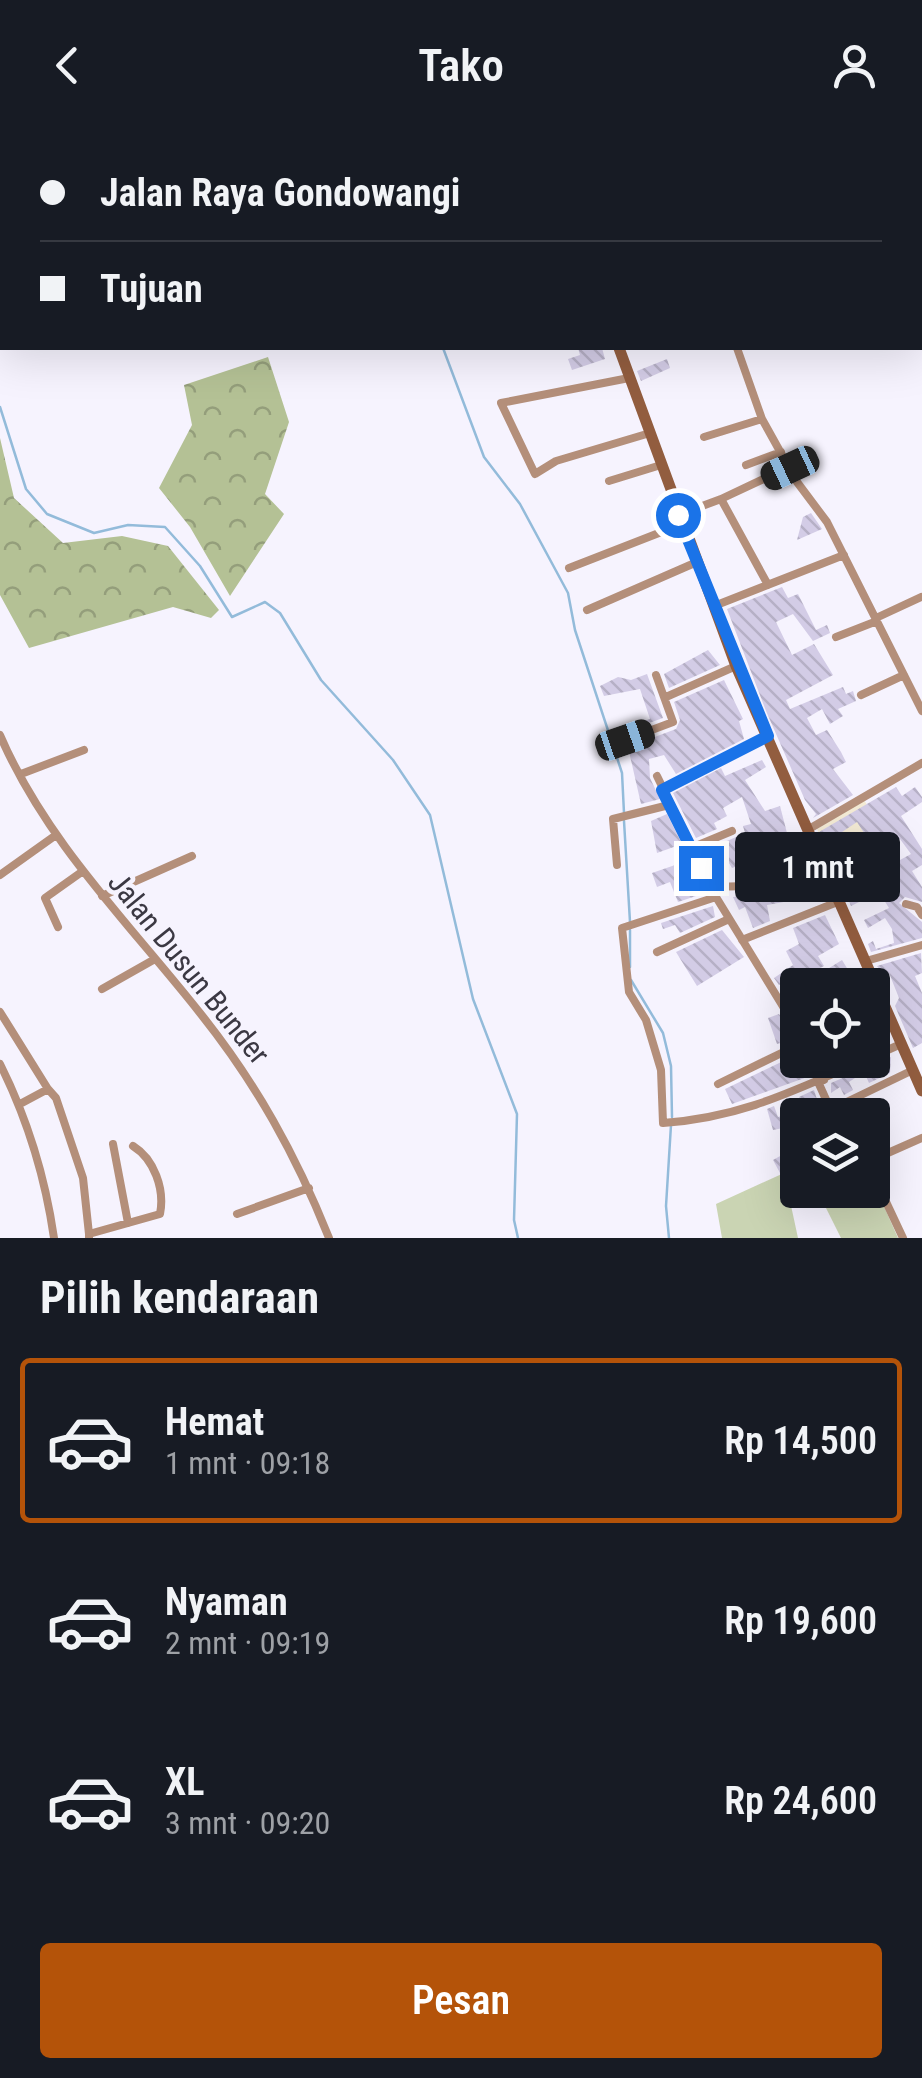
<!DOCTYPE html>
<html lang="id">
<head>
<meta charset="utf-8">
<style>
	body { margin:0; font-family:"Roboto Condensed",sans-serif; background:#242831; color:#f1f3f6; height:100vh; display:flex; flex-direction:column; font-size:38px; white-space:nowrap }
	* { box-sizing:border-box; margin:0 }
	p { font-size:32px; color:#9ea1a6 }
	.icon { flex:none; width:55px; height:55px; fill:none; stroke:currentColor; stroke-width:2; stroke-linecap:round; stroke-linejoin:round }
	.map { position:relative; height:1108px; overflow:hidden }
	.details { display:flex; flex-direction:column; background:#171b24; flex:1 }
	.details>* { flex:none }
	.hud { position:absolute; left:0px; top:0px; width:922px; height:220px; box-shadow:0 10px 40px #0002; display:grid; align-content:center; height:220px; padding:0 40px; background:#171b24 }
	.fabs { position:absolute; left:780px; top:838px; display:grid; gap:20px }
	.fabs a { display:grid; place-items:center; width:110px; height:110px; border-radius:10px; background:#171b24; box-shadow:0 10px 40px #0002; font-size:50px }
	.end { position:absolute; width:45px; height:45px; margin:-22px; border:12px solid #1a73e8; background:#fff; box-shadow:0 0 0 5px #fff }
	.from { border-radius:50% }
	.bubble { position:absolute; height:70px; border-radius:10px; background:#171b24; box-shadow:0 10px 40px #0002; font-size:32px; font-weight:600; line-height:70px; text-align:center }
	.car { position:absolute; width:30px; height:60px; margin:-30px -15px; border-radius:12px; box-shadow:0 0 8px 2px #0007; background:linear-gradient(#222 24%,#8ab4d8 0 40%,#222 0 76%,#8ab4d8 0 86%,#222 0) }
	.hud b { display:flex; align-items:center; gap:35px; height:95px; font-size:38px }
	.hud b+b { border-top:2px solid #363941 }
	.hud i { width:25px; height:25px; background:#f1f3f6 }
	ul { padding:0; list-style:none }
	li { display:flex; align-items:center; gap:30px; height:165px; margin:0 20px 15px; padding:0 20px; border:5px solid transparent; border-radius:10px }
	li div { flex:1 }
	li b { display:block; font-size:38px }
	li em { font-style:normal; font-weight:600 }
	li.current { border-color:#b45309 }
	li>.icon { width:90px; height:90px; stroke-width:1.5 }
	h2 { padding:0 40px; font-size:45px; line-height:120px }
	.action { display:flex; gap:20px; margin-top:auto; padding:20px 40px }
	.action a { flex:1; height:115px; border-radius:10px; background:#b45309; color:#fff; font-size:40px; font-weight:600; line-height:115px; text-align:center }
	header { display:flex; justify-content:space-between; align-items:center; height:130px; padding:0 40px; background:#171b24; font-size:45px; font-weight:600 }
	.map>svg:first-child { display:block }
	.education { fill:#f4ebd5 }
	.forest { fill:url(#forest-crowns) }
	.green { fill:#cad4b3 }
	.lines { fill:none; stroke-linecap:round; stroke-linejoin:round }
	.stream { stroke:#93bbda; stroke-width:2.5 }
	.building { fill:url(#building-back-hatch); fill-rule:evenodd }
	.street { stroke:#b48f7a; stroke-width:8 }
	.secondary { stroke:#925d3f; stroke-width:11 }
	.route { stroke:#1a73e8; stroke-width:12 }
	.labels { text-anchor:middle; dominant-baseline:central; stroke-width:9; stroke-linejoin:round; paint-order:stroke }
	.street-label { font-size:30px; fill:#3b3843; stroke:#f6f3fe }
</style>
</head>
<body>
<header><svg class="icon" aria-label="back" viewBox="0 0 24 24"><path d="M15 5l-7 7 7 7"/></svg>Tako<svg class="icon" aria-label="person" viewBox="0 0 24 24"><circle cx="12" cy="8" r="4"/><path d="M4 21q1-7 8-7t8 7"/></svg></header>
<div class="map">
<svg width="922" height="1108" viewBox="0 0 922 1108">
	<defs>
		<pattern id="forest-crowns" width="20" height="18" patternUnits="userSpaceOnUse" patternTransform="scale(2.5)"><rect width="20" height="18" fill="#b4c195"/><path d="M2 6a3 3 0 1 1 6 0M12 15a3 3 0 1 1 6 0" fill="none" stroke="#949e7b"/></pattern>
		<pattern id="building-back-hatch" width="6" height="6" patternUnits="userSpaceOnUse" patternTransform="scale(2.5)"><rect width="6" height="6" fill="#d3cce6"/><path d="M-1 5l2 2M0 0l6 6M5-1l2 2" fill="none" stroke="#b6b0c6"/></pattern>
	</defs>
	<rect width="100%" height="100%" fill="#f6f3fe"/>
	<path class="education" d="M864 670 893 715 838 749 817 699Z"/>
	<path class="forest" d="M268 227 289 292 265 364 284 384 230 466 190 397 159 358 192 295 184 255Z
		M0 308 14 368 63 413 122 406 168 416 219 480 211 488 173 477 29 518 0 465Z"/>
	<path class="green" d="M784 1043 798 1108H722L716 1074Z
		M873 1052 898 1108H841L817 1060H872Z"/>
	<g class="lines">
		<path class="stream" d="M3 0 4 2
			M374 0 375 2
			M0 56 2 43
			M443 218 484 327 520 374 568 463 575 500 622 643 624 683
			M0 277 26 359 47 384 94 403 128 395 165 397 200 436 232 487 265 472 280 483 321 550 393 630 430 685 473 869 517 984 514 1090 518 1108
			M624 691 630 792
			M630 800V837
			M631 850 663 903 671 936 672 987
			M669 1108 666 1076 671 995"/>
	</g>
	<path class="building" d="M578 218H602L605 229 572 240 568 229 580 225Z
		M667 229 670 238 641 251 637 241Z
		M811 383 822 399 797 410 803 387Z
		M782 457 788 468 798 464 816 500 827 495 830 503 813 511 793 484 776 492 792 525 814 514 833 545 786 570 790 579 843 557 846 564 853 561 856 571 838 579 843 586 830 594 822 579 807 588 816 605 827 600 841 622 846 632 833 639 853 665 813 688 816 684 805 670 766 581 727 479Z
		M708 520 720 535 669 558 664 544Z
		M647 544 663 588 638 597 637 593 650 589 640 559 604 566 600 556 618 547 631 550Z
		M724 550 743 589 739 591 744 609 676 644 664 625 649 629 650 648 660 669 641 674 628 617 676 599 680 590 674 572Z
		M762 630 766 637 745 650 765 681 780 676 787 703 768 709 772 724 732 738 718 715 745 703 743 696 751 694 742 667 723 678 727 686 714 693 717 699 696 708 673 663 721 638 725 646Z
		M896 657 902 666 915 657 922 667V672L901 686 922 719V735L912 741 922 757V772L905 767 899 773 922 792V808L871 822 868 814 873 811 876 819 894 813 892 799 885 788 868 798 864 790 889 778 879 762 851 776 847 766 857 759 845 739 837 744 826 718 831 715 841 731 871 714 857 692 824 714 819 702ZM900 709 911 724 878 742 870 729Z
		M667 684 682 714 657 723 651 691Z
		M803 718 813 742 781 748 770 729Z
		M678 734 684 736 699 765 678 772 670 752 657 757 652 743Z
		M815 757 817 764 806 768 767 775 770 791 753 798 745 777 739 780 733 767Z
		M713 776 715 787 680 803 675 795 663 799 661 793Z
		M825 785 839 814 818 826 824 836 796 850 798 886 784 852 779 855 774 848 793 835 786 821 799 814 793 798Z
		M722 800 744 827 697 856 676 822Z
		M921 823 922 843 915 846 922 863V913L913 918 895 876 899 868 889 843 884 845 877 836Z
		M842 830 853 848 858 846 861 855H835L826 840Z
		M779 884 796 908 777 914 768 888Z
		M798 924V930H807L813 945 732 974 725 959Z
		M891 927 890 943 869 953 864 942 849 952 853 960 844 965 840 957 831 963V953Z
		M814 960 822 985H798V995L773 1000 767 979 774 976 778 987 804 978 799 967Z
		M798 1016V1033L780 1043 773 1030Z"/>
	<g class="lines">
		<path class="street" d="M772 0 773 2
			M743 2 750 0
			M896 2 901 0
			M920 36 922 35
			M737 218 762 289 797 352 827 392 922 581
			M629 248 501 273 535 344 556 331 650 303
			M704 307 762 289
			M746 335 781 322
			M609 351 661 335
			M721 369 789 337
			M678 385 721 369 768 455
			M569 438 682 394
			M714 476 844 425
			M587 480 697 432
			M876 488 921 467
			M836 507 877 491
			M861 565 904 545
			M666 567 736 536
			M0 605C46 712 129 793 200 883 256 953 296 1025 329 1108
			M625 610 673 592 656 545
			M21 644 84 620
			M657 646 716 767 798 901
			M662 660 767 606
			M809 699 922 633
			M691 718 732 701
			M617 735 613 689 669 675
			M0 745 56 705
			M712 757 787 755 829 746
			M102 766 192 726
			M716 767 622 798 629 862 646 890 661 940 663 993C743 987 793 961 865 930
			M906 774 917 777 922 785
			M58 797 45 768 83 741
			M742 810 840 771
			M657 822 729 789
			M866 831 922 815
			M102 859 155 829
			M0 882 48 959
			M872 927 901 914
			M814 930 824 950
			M0 934C28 990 45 1046 54 1108
			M718 954 798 915
			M819 954 833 985
			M20 974 48 959 56 968 83 1048 89 1104
			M830 980 913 940
			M113 1014 128 1093
			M872 1030 922 1008
			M872 1042 903 1108
			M237 1084 309 1058
			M89 1108V1104L160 1084C165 1059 154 1029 133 1016"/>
		<path class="secondary" d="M603 0 604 2
			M619 218 736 536 922 961"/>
	</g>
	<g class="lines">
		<path class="route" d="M678 385 768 606 662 660 701 738"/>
	</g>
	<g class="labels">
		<g class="street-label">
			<text transform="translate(189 838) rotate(51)">Jalan Dusun Bunder</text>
		</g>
	</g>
</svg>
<div class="fabs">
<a><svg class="icon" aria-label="locate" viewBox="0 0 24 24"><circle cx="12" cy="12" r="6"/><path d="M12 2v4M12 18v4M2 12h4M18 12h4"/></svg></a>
<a><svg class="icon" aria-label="layers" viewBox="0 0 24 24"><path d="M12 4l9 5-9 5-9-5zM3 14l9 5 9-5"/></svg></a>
</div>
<i class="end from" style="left:678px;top:385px"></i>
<i class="end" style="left:701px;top:738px"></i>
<div class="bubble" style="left:735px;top:702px;width:165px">1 mnt</div>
<i class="car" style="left:790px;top:338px;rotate:245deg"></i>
<i class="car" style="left:625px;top:610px;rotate:71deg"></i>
<div class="hud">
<b><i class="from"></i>Jalan Raya Gondowangi</b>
<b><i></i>Tujuan</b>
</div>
</div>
<section class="details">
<h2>Pilih kendaraan</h2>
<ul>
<li class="current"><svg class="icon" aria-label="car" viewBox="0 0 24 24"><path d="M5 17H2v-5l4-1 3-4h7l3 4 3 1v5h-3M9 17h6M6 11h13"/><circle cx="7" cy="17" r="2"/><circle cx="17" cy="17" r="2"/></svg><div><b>Hemat</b><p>1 mnt · 09:18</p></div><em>Rp 14,500</em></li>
<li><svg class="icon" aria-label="car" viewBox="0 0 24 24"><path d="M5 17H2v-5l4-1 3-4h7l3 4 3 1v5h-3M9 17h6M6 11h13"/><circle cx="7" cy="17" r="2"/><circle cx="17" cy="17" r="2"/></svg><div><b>Nyaman</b><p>2 mnt · 09:19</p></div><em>Rp 19,600</em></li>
<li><svg class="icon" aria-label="car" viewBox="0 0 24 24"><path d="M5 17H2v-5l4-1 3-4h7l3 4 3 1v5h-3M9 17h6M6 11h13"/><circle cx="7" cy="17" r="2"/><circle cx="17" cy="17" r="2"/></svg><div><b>XL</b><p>3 mnt · 09:20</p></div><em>Rp 24,600</em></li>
</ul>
<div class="action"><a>Pesan</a></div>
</section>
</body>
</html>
